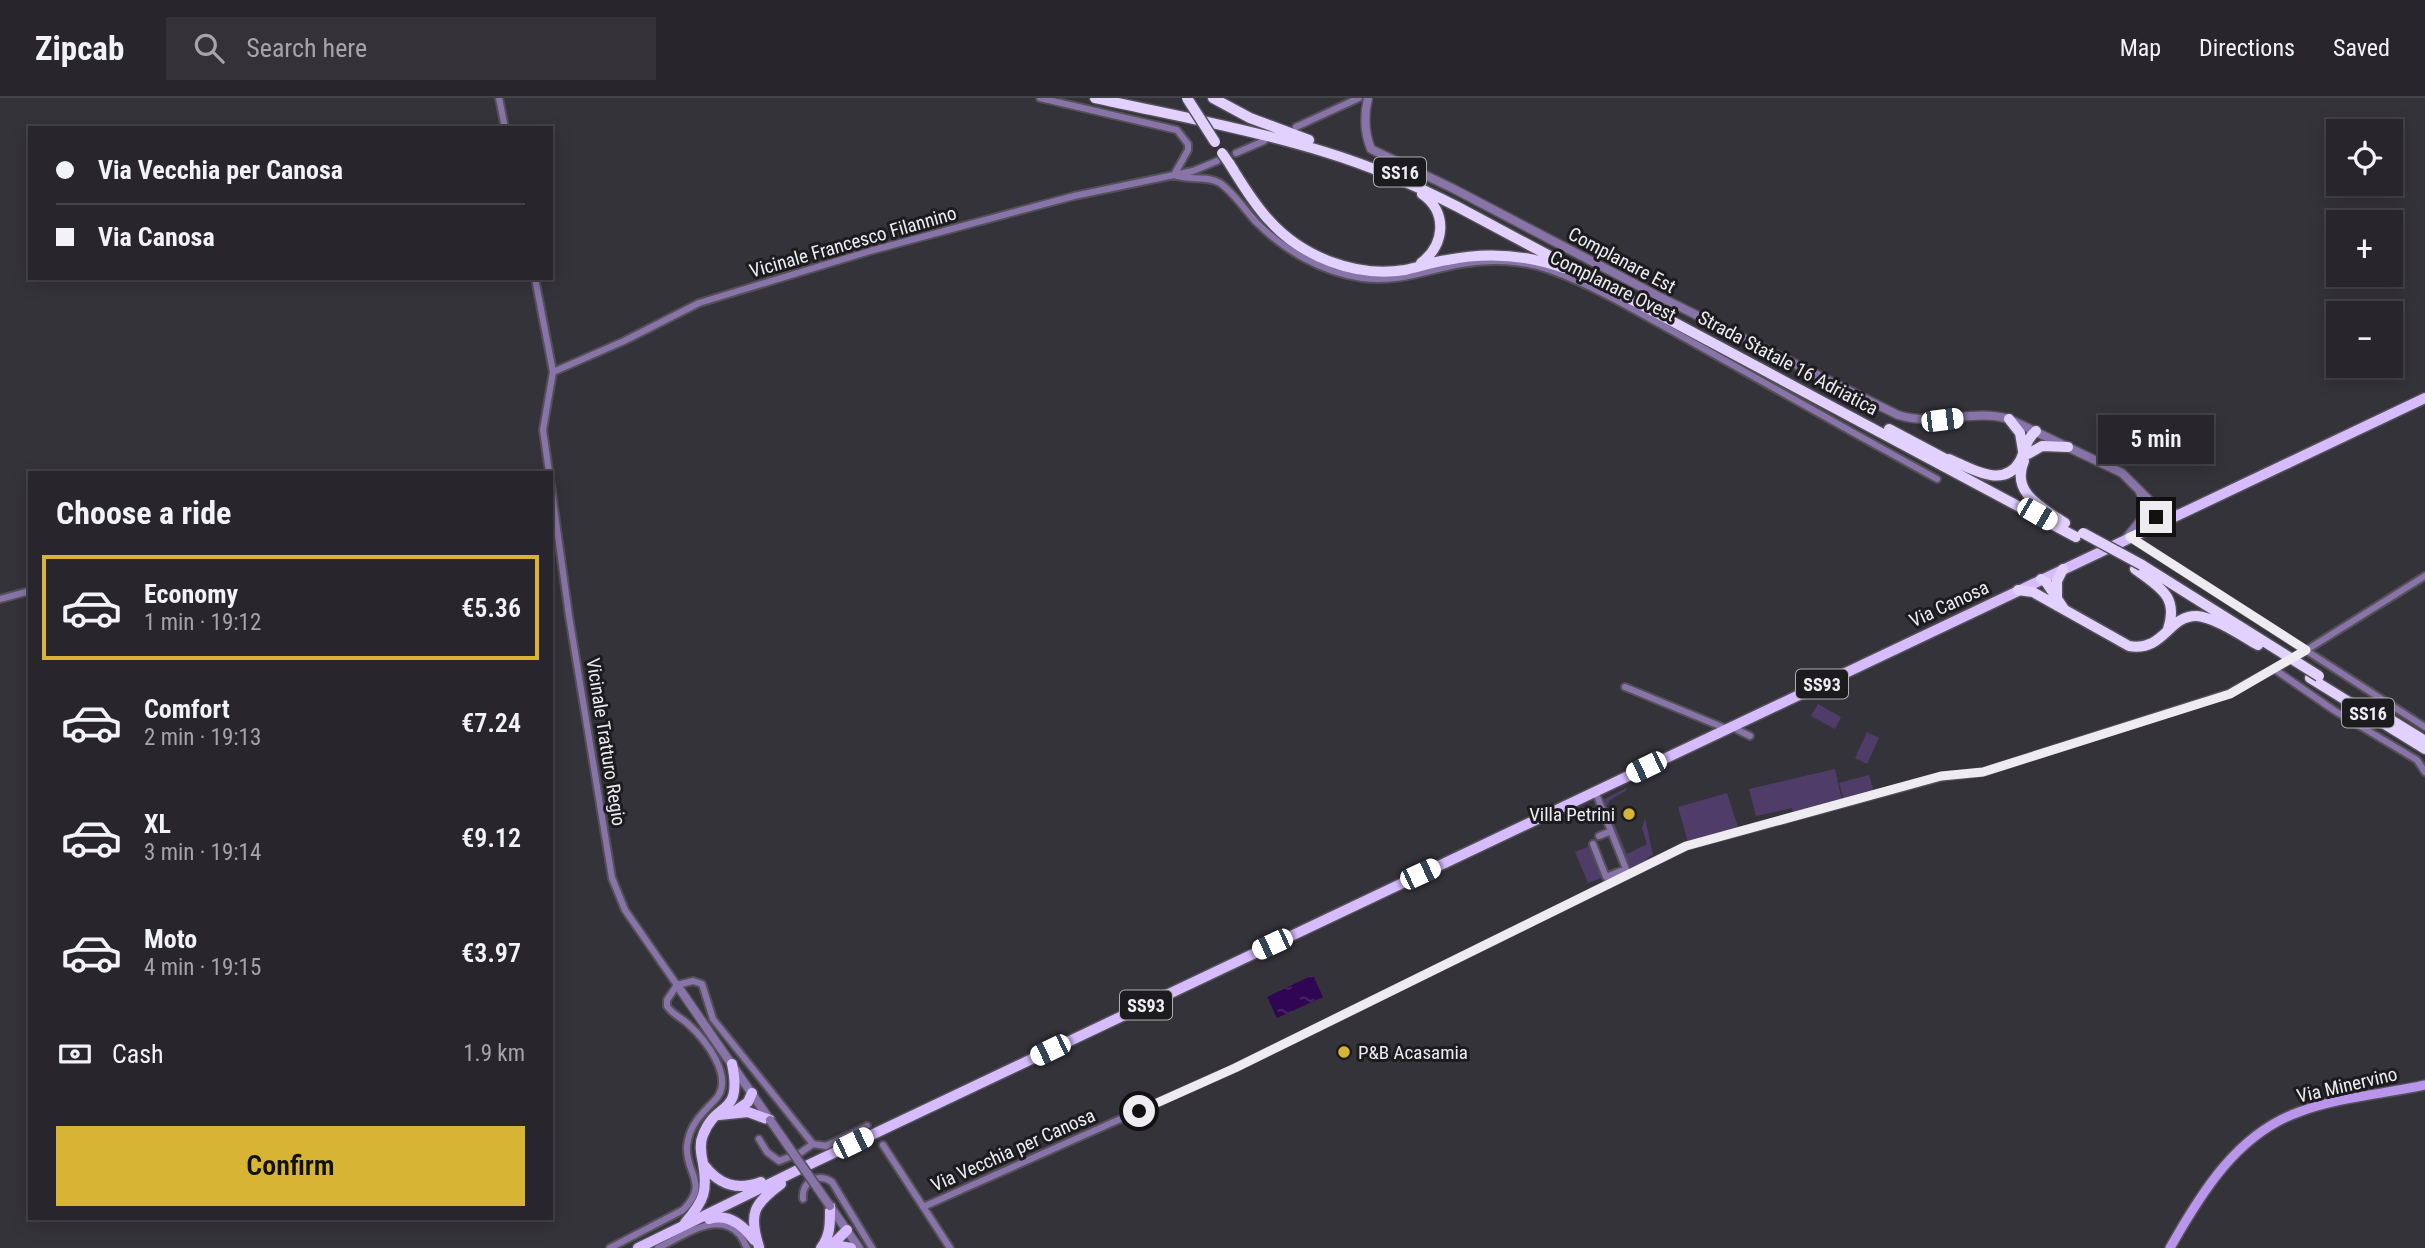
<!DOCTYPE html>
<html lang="en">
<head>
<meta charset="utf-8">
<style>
	body { margin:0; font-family:"Roboto Condensed",sans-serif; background:#343238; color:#f1f3f6; height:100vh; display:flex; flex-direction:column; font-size:26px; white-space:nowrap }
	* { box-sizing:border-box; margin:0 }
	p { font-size:23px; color:#a5a5a9 }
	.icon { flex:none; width:38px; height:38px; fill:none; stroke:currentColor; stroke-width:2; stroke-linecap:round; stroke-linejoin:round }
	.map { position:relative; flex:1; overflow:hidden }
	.drawer { position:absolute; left:28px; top:373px; width:525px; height:749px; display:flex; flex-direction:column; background:#28262c; border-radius:0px; box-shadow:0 4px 18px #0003,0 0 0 2px #444348 }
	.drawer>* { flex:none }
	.guide { position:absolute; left:28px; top:28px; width:525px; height:154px; border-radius:0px; box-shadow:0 4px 18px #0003,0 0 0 2px #444348; display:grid; align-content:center; height:154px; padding:0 28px; background:#28262c }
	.fabs { position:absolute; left:2326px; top:21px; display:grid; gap:14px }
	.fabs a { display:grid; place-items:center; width:77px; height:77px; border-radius:0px; background:#28262c; box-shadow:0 4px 18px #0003,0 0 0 2px #444348; font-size:35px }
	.end { position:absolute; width:32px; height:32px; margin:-16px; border:9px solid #eeecf1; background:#111; box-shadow:0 0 0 4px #111 }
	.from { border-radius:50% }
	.bubble { position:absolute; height:49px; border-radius:0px; background:#28262c; box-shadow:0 4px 18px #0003,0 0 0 2px #444348; font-size:23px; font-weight:600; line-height:49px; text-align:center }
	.car { position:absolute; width:21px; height:42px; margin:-21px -10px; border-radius:9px; box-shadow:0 0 5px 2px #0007; background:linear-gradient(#fff 24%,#345 0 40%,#fff 0 76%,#345 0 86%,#fff 0) }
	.guide b { display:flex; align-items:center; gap:24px; height:66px; font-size:26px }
	.guide b+b { border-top:2px solid #444348 }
	.guide i { width:18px; height:18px; background:#f1f3f6 }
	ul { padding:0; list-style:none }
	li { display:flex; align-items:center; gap:21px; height:105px; margin:0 14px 10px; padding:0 14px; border:4px solid transparent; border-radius:0px }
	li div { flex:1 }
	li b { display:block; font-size:26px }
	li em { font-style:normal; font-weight:600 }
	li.active { border-color:#d8b434 }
	li>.icon { width:63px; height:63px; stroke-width:1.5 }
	h2 { padding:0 28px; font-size:32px; line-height:84px }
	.pay { display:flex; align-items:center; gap:18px; height:77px; padding:0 28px; font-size:26px }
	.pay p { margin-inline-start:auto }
	.primary-button { display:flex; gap:14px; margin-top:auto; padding:14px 28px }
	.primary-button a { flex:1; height:80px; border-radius:0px; background:#d8b434; color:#111; font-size:28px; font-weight:600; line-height:80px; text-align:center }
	header { display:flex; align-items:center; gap:42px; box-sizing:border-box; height:98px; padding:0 35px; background:#28262c; border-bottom:2px solid #444348 }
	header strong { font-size:33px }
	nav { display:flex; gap:38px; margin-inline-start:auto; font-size:24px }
	.search { width:490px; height:63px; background:#343238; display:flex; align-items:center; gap:18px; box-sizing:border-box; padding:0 24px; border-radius:0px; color:#a5a5a9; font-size:26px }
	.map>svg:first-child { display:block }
	.green { fill:#4f3c69 }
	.water { fill:url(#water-ripples) }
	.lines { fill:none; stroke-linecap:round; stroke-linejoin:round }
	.minor-casing { stroke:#535157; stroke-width:10 }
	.tertiary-casing { stroke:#535157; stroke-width:11 }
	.secondary-casing { stroke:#535157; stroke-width:12 }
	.primary-casing { stroke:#535157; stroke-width:13 }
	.trunk-casing { stroke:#535157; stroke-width:13 }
	.minor { stroke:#8974a9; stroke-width:6 }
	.tertiary { stroke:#8974a9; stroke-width:8 }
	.secondary { stroke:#b996ec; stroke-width:9 }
	.primary { stroke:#d6bcfe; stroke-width:10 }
	.trunk { stroke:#e2d0fe; stroke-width:10 }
	.tertiary-bridge-casing { stroke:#535157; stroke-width:11; stroke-linecap:butt }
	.trunk-bridge-casing { stroke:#535157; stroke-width:13; stroke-linecap:butt }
	.tertiary-bridge { stroke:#8974a9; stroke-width:8 }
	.trunk-bridge { stroke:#e2d0fe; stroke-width:10 }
	.route { stroke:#eeecf1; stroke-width:9 }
	.poi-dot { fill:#d8b434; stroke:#1c1b1e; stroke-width:2.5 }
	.labels { text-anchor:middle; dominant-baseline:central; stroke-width:6; stroke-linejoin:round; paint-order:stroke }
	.shield { fill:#1c1b1e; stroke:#afadb2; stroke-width:2 }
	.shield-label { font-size:18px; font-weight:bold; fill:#eeecf1 }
	.street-label { font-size:19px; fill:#eeecf1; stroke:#1c1b1e }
	.poi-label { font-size:19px; fill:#eeecf1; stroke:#1c1b1e; text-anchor:end }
</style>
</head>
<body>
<header>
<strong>Zipcab</strong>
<div class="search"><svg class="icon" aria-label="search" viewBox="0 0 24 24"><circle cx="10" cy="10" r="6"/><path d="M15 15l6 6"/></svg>Search here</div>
<nav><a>Map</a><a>Directions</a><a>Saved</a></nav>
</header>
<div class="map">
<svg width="2425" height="1150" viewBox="0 0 2425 1150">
	<defs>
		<pattern id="water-ripples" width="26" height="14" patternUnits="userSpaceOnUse" patternTransform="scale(1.75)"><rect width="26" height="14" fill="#300553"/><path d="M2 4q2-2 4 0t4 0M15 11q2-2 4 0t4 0" fill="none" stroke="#4e2a6c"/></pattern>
	</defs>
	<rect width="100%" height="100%" fill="#35333a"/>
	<path class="green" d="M1818 606 1841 619 1835 631 1811 618Z
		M1867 634 1879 640 1867 666 1855 660Z
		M1835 671 1842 703 1793 714 1792 710 1756 718 1749 691Z
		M1869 677 1874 694 1844 702 1839 685Z
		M1626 690 1627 692 1610 702 1607 708 1627 756 1647 746 1642 730 1645 720 1653 757 1647 760V762L1628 771 1601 703Z
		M1727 695 1738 729 1688 744 1678 709Z
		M1590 748 1603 779 1588 785 1575 754Z"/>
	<path class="water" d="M1313 877 1323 899 1277 920 1267 899Z"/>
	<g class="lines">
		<g class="minor-casing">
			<path id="minor" d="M499 0 505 30
				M1040 0 1177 32 1188 46V52L1174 77
				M1296 29 1359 0
				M1236 55 1264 43
				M1174 77C1188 83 1207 77 1220 85 1234 95 1245 112 1256 124 1285 153 1322 174 1362 180 1398 185 1427 172 1461 166 1489 161 1523 162 1550 172 1600 190 1646 219 1692 244 1774 290 1855 336 1937 381
				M535 180 553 274 543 332 549 374
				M553 274 624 243 699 205 870 153 1074 98 1193 73 1217 63
				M551 387 569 518 612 780 625 812 677 887
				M2130 439 2425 629
				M0 501 30 493
				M2274 571 2335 613 2417 662 2425 674
				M1625 589 1727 631
				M1732 629 1750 638
				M1599 738 1611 733
				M1593 746 1606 779 1626 771 1595 693
				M677 887 693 883 702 886 713 921 813 1046 826 1048 867 1028
				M759 1041 767 1054 779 1063 800 1055 813 1046
				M883 1047 950 1150
				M803 1101C801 1084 818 1074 832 1084L872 1150
				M923 1109 1235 970 1686 748 1941 679 1983 674 2230 595 2297 558 2425 478
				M610 1150 683 1112C710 1085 685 1076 687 1048 689 1028 701 1016 714 1003 737 981 705 941 687 925 680 919 672 916 667 908V902L677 887
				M658 1150C679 1140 718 1111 739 1136 742 1139 745 1146 747 1150"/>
		</g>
		<g class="tertiary-casing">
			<path id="tertiary" d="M1368 0C1364 17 1364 34 1371 51L1454 91 1660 199 1898 317C1936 329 1973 310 2009 321L2122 375 2155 408 2166 414 2180 416
				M2140 394 2150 421 2156 427
				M2127 439 2141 422 2144 409
				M677 887 770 1022
				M830 1108 859 1150"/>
		</g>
		<g class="secondary-casing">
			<path id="secondary" d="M2170 1150C2201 1095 2237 1036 2299 1014 2339 999 2384 996 2425 987"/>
		</g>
		<g class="primary-casing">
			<path id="primary" d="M735 1013 748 1004 752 995
				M719 1017 748 1014 770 1022
				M704 1067C719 1087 737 1093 761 1084
				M709 1121C728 1115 743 1127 754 1142
				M685 1125C704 1103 708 1093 703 1065 701 1056 699 1046 703 1037 716 1002 743 1019 732 966
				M834 1147 851 1150
				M759 1149C748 1115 754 1106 781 1086
				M638 1150 804 1069 2425 300
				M821 1150C831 1137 830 1124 830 1108
				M829 1150 847 1132"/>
		</g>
		<g class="trunk-casing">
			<path id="trunk" d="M1095 0C1172 17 1250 31 1325 54 1371 68 1415 87 1458 109L2076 439
				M1213 0 1250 20 1309 42
				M1229 65C1241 84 1253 105 1269 122 1302 159 1356 180 1405 172 1419 169 1433 164 1447 162 1486 154 1527 157 1564 170
				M1421 165C1445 147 1448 114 1422 96
				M2009 321 2020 335 2023 353
				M1889 331 1953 365
				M2028 356 2042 348 2068 349
				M1949 361C1970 370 2004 392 2020 363 2025 353 2026 341 2036 333
				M2024 363C2010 395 2043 410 2065 425
				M2142 467 2284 556
				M2135 471C2159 489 2179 498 2168 531
				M2041 481 2046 484 2064 511
				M2018 492 2033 494 2129 548C2165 554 2168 517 2197 518 2214 519 2242 538 2258 547
				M2057 500V483L2063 471
				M2310 580 2425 651
				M2375 612 2425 643"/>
		</g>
		<use href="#minor" class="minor"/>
		<use href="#tertiary" class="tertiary"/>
		<use href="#secondary" class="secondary"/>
		<use href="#primary" class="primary"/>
		<use href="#trunk" class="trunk"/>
		<g class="tertiary-bridge-casing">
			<path id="tertiary-bridge" d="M770 1022 830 1108"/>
		</g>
		<g class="trunk-bridge-casing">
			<path id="trunk-bridge" d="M1187 0 1215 44
				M1222 55 1229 65
				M2083 435 2142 467
				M2284 556 2319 578"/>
		</g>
		<use href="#tertiary-bridge" class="tertiary-bridge"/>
		<use href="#trunk-bridge" class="trunk-bridge"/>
	</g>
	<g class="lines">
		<path class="route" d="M1139 1013 1235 970 1686 748 1941 678 1983 674 2230 596 2306 552 2130 439 2157 427 2156 419"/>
	</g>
	<g class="poi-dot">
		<circle cx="1629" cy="716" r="7"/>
		<circle cx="1344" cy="954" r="7"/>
	</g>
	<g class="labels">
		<g class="shield">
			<rect x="1374" y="59.5" width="52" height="29" rx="5"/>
			<rect x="1796" y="571.5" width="52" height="29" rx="5"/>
			<rect x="2342" y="600.5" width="52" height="29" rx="5"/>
			<rect x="1120" y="892.5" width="52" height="29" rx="5"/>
		</g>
		<g class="shield-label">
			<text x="1400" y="74">SS16</text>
			<text x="1822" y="586">SS93</text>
			<text x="2368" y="615">SS16</text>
			<text x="1146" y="907">SS93</text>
		</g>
		<g class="street-label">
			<text transform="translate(853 144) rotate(-16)">Vicinale Francesco Filannino</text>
			<text transform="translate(1622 162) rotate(28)">Complanare Est</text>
			<text transform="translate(1613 188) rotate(26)">Complanare Ovest</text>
			<text transform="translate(1788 265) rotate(28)">Strada Statale 16 Adriatica</text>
			<text transform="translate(1949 506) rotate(-25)">Via Canosa</text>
			<text transform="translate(606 644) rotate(81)">Vicinale Tratturo Regio</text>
			<text transform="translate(2347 987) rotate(-13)">Via Minervino</text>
			<text transform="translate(1013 1052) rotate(-24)">Via Vecchia per Canosa</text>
		</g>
		<g class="poi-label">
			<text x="1615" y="716">Villa Petrini</text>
			<text x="1358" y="954" text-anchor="start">P&amp;B Acasamia</text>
		</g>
	</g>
</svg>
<div class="fabs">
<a><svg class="icon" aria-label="locate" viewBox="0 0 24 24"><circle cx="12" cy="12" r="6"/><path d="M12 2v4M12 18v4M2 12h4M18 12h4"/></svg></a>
<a>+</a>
<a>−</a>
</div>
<i class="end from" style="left:1139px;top:1013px"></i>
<i class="end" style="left:2156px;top:419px"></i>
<div class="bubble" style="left:2098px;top:317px;width:116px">5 min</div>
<i class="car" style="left:1942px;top:322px;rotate:83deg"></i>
<i class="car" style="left:2037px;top:416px;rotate:120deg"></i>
<i class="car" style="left:1646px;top:669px;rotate:244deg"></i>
<i class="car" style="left:1420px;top:776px;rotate:65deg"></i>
<i class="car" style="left:1272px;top:846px;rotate:245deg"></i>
<i class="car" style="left:1050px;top:952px;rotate:244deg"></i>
<i class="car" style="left:853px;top:1045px;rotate:64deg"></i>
<div class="guide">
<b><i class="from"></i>Via Vecchia per Canosa</b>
<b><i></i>Via Canosa</b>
</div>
<section class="drawer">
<h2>Choose a ride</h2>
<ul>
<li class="active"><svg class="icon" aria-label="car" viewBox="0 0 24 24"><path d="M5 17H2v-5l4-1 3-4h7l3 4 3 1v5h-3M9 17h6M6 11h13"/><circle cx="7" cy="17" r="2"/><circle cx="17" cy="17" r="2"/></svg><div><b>Economy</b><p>1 min · 19:12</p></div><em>€5.36</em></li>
<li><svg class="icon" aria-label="car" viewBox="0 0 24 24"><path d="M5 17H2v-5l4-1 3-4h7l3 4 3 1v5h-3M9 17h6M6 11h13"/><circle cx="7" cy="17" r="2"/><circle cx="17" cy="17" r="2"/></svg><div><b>Comfort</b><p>2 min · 19:13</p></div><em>€7.24</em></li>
<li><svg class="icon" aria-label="car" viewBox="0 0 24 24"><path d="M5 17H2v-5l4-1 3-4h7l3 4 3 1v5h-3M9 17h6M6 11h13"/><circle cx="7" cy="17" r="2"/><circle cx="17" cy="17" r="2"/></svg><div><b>XL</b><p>3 min · 19:14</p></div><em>€9.12</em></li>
<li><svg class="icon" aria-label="car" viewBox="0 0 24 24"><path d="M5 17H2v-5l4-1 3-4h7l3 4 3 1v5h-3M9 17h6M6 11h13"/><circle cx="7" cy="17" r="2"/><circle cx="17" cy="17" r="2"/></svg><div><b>Moto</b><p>4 min · 19:15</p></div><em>€3.97</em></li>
</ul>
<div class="pay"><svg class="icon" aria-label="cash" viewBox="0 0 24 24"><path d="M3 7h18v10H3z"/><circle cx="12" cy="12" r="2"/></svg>Cash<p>1.9 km</p></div>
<div class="primary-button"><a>Confirm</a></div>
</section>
</div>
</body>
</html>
